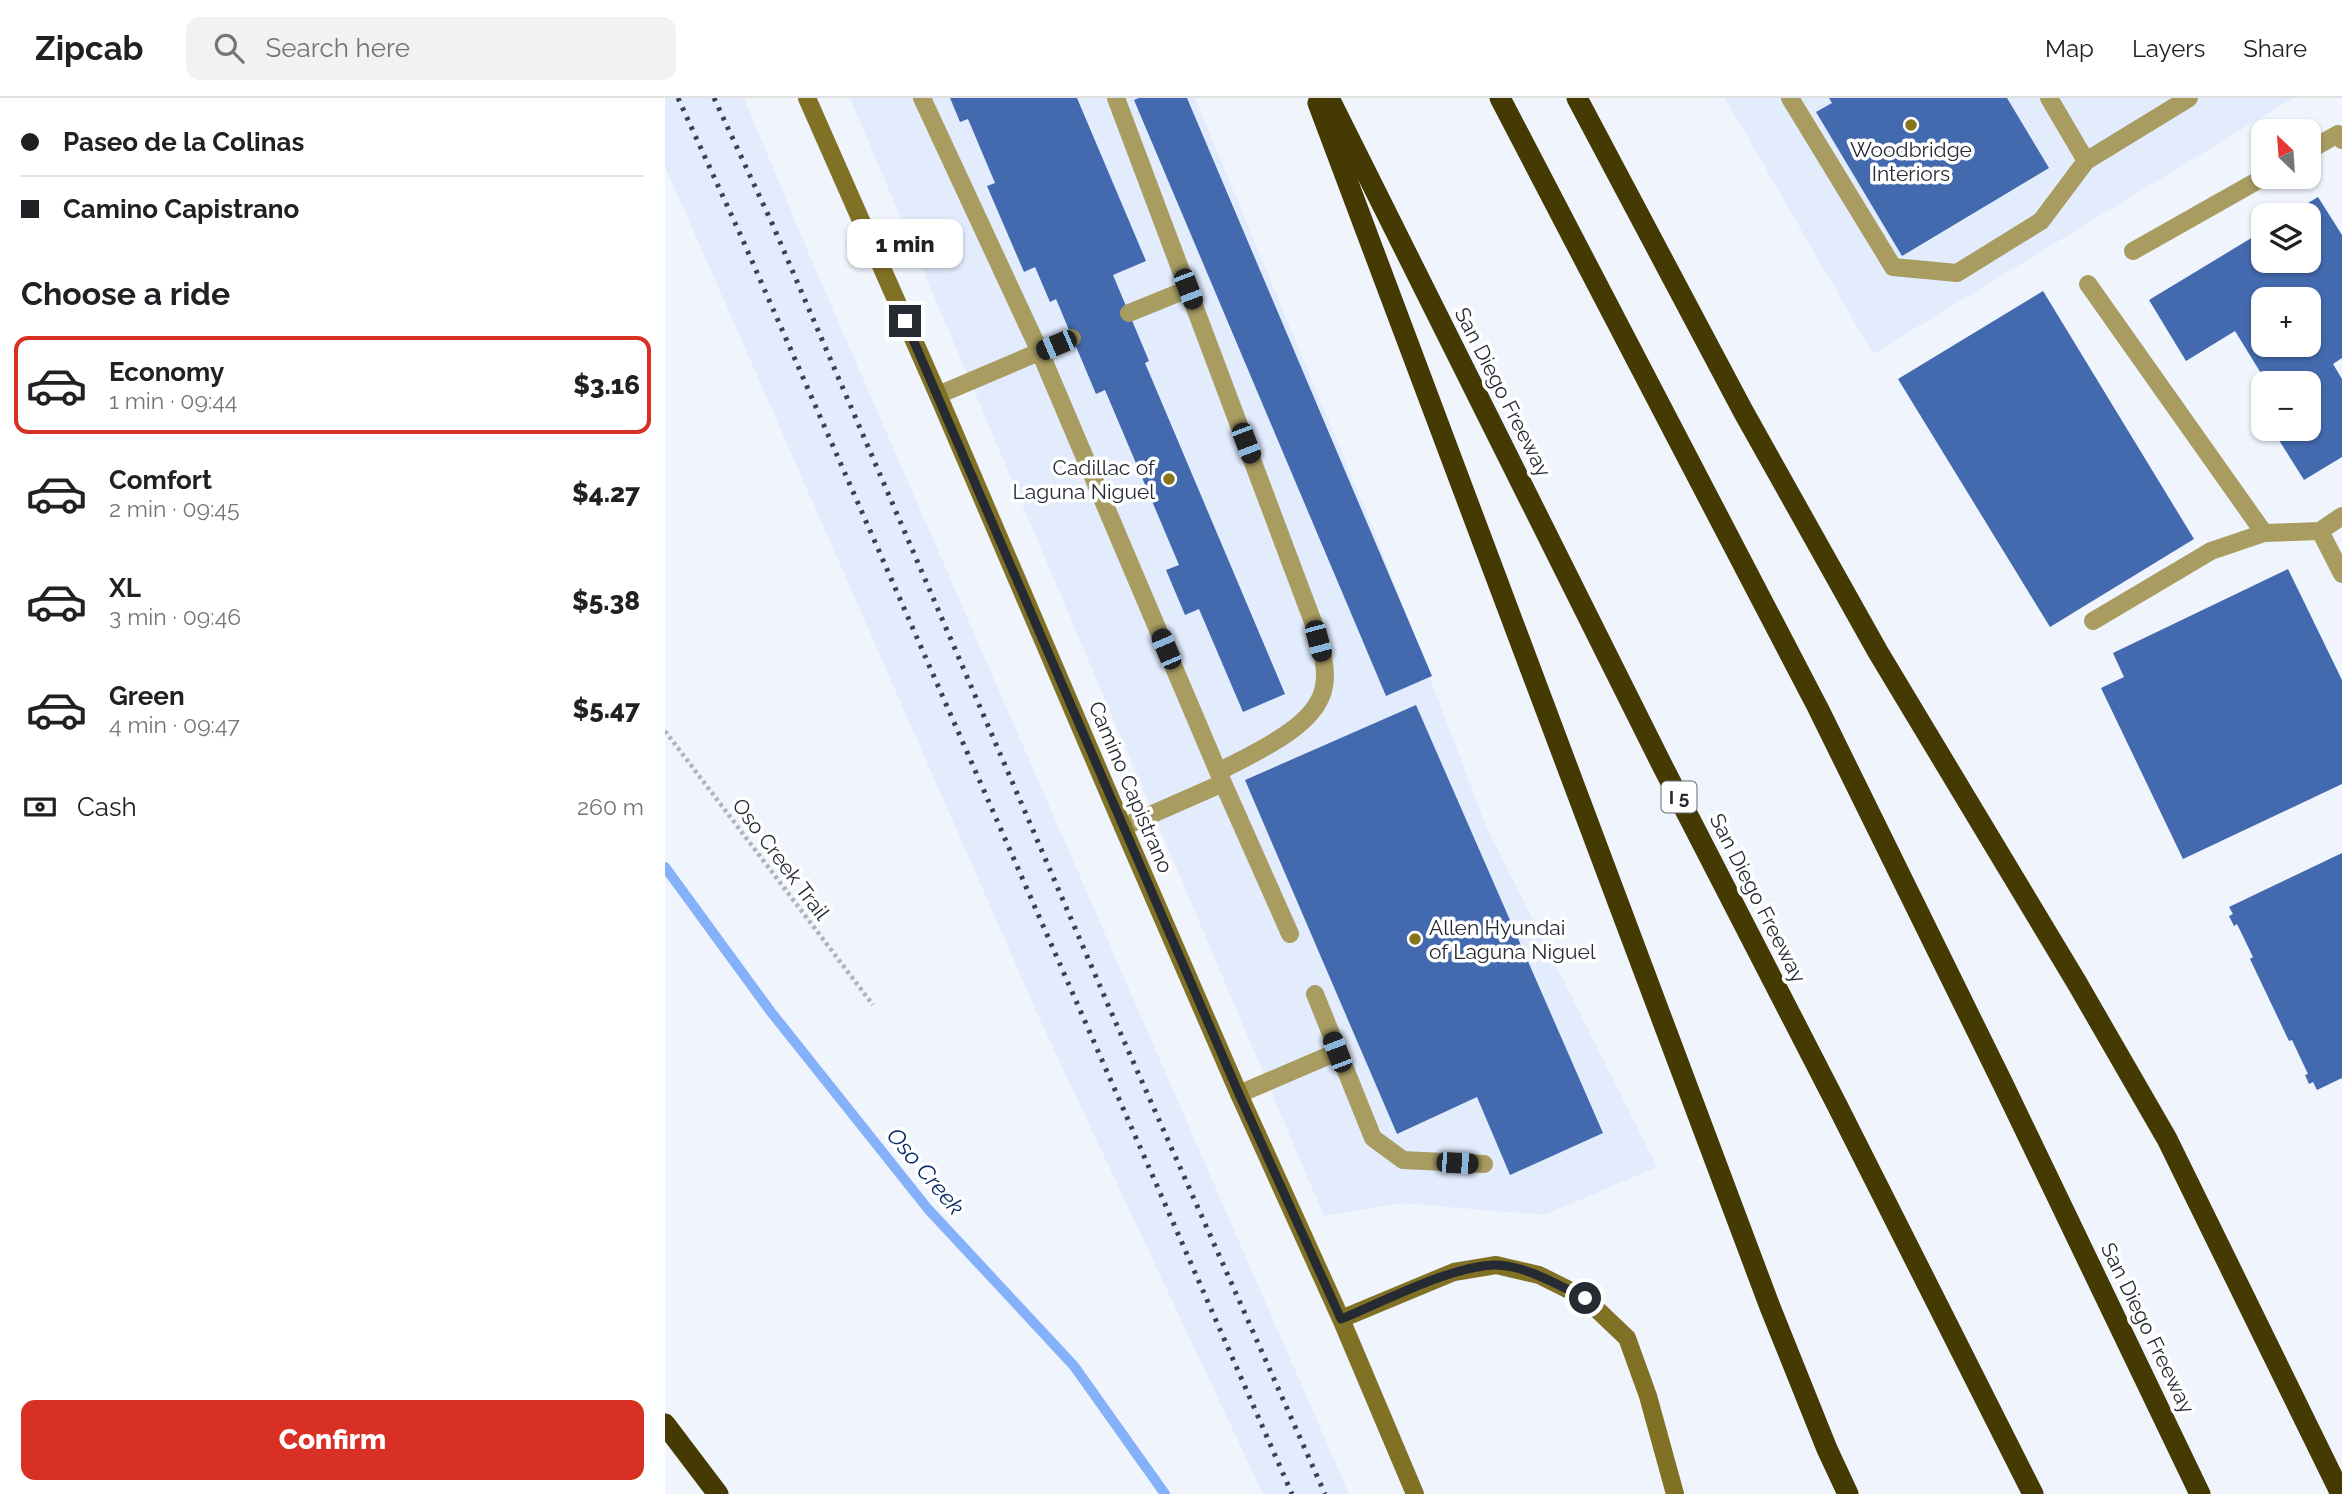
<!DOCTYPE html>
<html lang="en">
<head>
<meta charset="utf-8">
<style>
	body { margin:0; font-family:Raleway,sans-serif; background:#f2f2f2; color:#202124; height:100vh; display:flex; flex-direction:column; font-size:26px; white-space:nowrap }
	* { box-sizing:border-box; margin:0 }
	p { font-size:23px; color:#757577 }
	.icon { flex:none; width:38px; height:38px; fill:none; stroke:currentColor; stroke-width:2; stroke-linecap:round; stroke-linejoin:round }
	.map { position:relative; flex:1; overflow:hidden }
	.drawer { display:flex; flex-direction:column; background:#fff; width:665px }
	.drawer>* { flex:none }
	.guide { display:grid; align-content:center; height:154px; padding:0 21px; background:#fff }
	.needle { width:46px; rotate:335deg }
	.tools { position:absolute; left:1586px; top:21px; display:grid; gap:14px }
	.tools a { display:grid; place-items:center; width:70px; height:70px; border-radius:14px; background:#fff; box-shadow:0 2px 5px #0004; font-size:35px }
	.end { position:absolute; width:32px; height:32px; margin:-16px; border:9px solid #262b33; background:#fff; box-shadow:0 0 0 4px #fff }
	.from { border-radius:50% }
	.bubble { position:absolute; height:49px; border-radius:14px; background:#fff; box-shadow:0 2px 5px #0004; font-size:23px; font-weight:800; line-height:49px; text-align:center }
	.car { position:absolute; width:21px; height:42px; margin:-21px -10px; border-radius:9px; box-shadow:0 0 5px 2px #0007; background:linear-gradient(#222 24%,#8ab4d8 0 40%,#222 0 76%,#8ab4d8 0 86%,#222 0) }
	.guide b { display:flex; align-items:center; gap:24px; height:66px; font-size:26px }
	.guide b+b { border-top:2px solid #e0e0e0 }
	.guide i { width:18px; height:18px; background:#202124 }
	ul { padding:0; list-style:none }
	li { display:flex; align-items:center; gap:21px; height:98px; margin:0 14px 10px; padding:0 7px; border:4px solid transparent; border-radius:14px }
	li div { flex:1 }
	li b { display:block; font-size:26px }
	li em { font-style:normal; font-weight:800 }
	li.selected { border-color:#d93025 }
	li>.icon { width:63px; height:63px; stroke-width:1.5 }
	h2 { padding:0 21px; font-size:32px; line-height:84px }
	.pay { display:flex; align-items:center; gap:18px; height:77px; padding:0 21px; font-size:26px }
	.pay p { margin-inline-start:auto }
	.primary-button { display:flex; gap:14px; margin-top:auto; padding:14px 21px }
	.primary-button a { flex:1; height:80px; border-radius:14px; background:#d93025; color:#fff; font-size:28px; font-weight:800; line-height:80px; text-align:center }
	header { display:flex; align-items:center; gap:42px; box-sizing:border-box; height:98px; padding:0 35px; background:#fff; border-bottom:2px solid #e0e0e0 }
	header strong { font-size:33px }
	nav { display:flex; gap:38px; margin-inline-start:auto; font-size:24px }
	.search { width:490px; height:63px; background:#f2f2f2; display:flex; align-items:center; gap:18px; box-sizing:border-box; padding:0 24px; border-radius:14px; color:#757577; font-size:26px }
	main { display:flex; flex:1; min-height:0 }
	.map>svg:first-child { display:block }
	.built { fill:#e2ecfd }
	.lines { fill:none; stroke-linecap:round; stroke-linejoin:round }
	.stream { stroke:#85b0fa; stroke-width:10 }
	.building { fill:#4369ae; fill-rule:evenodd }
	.path { stroke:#b0b5bd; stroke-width:4.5; stroke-dasharray:3.5 3.5; stroke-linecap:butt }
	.lane { stroke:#a89c61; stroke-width:18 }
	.secondary { stroke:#817125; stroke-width:18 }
	.highway { stroke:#453b02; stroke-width:21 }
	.rail { stroke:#3d424a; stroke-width:5; stroke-dasharray:3.5 7; stroke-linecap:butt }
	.route { stroke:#262b33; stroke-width:9 }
	.poi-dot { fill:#877619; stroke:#fff; stroke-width:2.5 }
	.labels { text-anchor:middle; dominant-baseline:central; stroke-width:7; stroke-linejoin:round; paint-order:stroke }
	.shield { fill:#fff; stroke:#676b70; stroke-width:2 }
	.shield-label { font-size:19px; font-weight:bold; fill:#262b33 }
	.poi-label { font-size:21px; fill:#262b33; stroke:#fff }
	.street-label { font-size:21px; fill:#262b33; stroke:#fff }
	.water-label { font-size:23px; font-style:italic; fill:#072a69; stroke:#fff }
</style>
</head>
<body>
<header>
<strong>Zipcab</strong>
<div class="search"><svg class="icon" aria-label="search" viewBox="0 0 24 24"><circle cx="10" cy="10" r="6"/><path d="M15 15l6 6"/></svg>Search here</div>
<nav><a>Map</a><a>Layers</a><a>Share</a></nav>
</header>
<main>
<section class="drawer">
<div class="guide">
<b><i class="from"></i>Paseo de la Colinas</b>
<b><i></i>Camino Capistrano</b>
</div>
<h2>Choose a ride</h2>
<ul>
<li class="selected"><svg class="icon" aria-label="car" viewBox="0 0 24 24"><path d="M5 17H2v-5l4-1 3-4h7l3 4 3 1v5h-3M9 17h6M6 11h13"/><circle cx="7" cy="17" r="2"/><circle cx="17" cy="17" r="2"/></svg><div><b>Economy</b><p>1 min · 09:44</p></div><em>$3.16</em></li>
<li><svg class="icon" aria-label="car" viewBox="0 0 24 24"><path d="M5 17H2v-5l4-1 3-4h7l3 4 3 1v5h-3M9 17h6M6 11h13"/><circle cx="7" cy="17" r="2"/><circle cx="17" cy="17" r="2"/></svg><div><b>Comfort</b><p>2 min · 09:45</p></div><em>$4.27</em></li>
<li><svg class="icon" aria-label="car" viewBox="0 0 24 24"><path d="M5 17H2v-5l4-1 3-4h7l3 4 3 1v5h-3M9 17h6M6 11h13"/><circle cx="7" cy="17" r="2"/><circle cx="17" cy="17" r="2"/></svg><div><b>XL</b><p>3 min · 09:46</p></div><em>$5.38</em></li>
<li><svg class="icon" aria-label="car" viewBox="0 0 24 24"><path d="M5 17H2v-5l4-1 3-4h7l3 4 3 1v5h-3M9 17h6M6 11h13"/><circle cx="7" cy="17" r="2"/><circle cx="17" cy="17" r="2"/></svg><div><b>Green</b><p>4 min · 09:47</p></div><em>$5.47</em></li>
</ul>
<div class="pay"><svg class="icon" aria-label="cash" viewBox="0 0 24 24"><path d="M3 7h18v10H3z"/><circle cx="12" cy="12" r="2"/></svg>Cash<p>260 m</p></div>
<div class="primary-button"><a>Confirm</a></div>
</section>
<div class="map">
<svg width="1677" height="1396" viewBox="0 0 1677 1396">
	<rect width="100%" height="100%" fill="#eff4fd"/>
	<path class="built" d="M0 0H79L149 168 684 1396H598L377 926 0 68Z
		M185 0H530L708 430 821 728 992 1069 879 1117 736 1105 659 1118Z
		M1060 0H1628L1208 256Z"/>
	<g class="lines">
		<path class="stream" d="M0 769 106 914 263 1111 409 1268 500 1396"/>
	</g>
	<path class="building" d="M285 0H412L481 163 448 177 484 263 480 265 620 596 578 614 534 511 520 517 501 472 514 467 440 292 431 296 391 201 385 204 370 169 359 174 322 88 330 85 303 21 295 24Z
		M474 0H522L767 578 721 598 469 2Z
		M1164 0H1342L1384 70 1237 158 1151 14 1167 5Z
		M1653 99 1677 137V260L1668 266 1677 281V359L1639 382 1607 331H1643V285H1602L1570 233 1521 263 1484 202 1598 133V163H1643V117H1623ZM1598 201H1643V247H1598Z
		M1378 193 1529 441 1385 529 1233 281Z
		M1623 471 1677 582V686L1518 761 1436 590 1459 579 1448 555Z
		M751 607 938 1035 845 1077 812 999 732 1036 580 682Z
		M1677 755V980L1652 992 1648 984 1644 986 1640 977 1643 976 1627 942 1624 943 1585 861 1588 859 1572 826 1569 828 1564 818 1568 816 1564 809Z"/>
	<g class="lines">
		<path class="path" d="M0 633 208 907"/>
		<path class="lane" d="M257 0 375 254 558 685 625 836
			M451 0 648 524C654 545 663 567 659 588 653 629 586 656 553 674
			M1125 0 1228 169 1292 175 1376 123 1421 63
			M1384 0 1421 63 1524 0
			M1643 53 1673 36 1677 42
			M1468 153 1599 79
			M1423 186 1599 435 1655 433
			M464 215 523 191
			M273 297 407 240
			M1677 418 1655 433 1677 476
			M1428 523 1546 453 1599 435
			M458 729 558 685
			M650 896 708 1040 738 1062 819 1066
			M574 996 672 954"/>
		<path class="secondary" d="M142 0 273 297 458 729 574 996 676 1221 750 1396
			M676 1221 789 1174 831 1167 874 1177 920 1200 962 1240 983 1298 1010 1396"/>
		<path class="highway" d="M664 0 996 665 1172 1007 1368 1396
			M835 0 1153 610 1338 986 1535 1396
			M912 0 1078 313 1213 554 1412 885 1502 1041 1676 1396
			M653 5 1105 1209 1162 1351 1183 1396
			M0 1326 53 1396"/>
		<path class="rail" d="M13 0 76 138 627 1396
			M49 0 106 123 447 916 660 1396"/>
	</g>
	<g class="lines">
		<path class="route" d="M240 223 574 996 676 1221C720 1203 783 1169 829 1167 858 1166 895 1188 920 1200"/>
	</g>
	<g class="poi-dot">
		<circle cx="1246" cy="27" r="7"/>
		<circle cx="504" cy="381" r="7"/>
		<circle cx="750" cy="841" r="7"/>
	</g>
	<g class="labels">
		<rect class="shield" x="996.5" y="683.5" width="35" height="31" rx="5"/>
		<g class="shield-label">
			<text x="1014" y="699">I 5</text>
		</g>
		<g class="poi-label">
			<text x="1246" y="51">Woodbridge<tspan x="1246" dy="24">Interiors</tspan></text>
			<text x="490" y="369" text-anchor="end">Cadillac of<tspan x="490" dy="24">Laguna Niguel</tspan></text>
			<text x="764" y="829" text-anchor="start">Allen Hyundai<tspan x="764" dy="24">of Laguna Niguel</tspan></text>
		</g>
		<g class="street-label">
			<text transform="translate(838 294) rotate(63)">San Diego Freeway</text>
			<text transform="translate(466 689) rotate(67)">Camino Capistrano</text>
			<text transform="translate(116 761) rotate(53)">Oso Creek Trail</text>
			<text transform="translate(1093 800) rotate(63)">San Diego Freeway</text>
			<text transform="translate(1483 1230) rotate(64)">San Diego Freeway</text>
		</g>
		<g class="water-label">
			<text transform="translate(261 1073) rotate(50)">Oso Creek</text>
		</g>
	</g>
</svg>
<div class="tools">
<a><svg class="needle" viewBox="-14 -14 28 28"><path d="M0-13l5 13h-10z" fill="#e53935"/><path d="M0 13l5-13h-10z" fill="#757577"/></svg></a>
<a><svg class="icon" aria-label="layers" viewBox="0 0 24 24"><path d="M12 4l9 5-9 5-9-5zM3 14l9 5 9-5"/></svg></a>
<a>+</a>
<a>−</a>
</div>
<i class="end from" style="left:920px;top:1200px"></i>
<i class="end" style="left:240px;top:223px"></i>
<div class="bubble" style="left:182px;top:121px;width:116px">1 min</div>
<i class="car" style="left:523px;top:191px;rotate:159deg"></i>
<i class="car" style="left:391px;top:247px;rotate:247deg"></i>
<i class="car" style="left:581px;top:345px;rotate:159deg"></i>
<i class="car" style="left:653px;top:543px;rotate:165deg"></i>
<i class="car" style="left:501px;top:551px;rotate:337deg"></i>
<i class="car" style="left:672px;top:954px;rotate:339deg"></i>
<i class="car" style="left:792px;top:1065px;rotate:93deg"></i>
</div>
</main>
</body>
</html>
